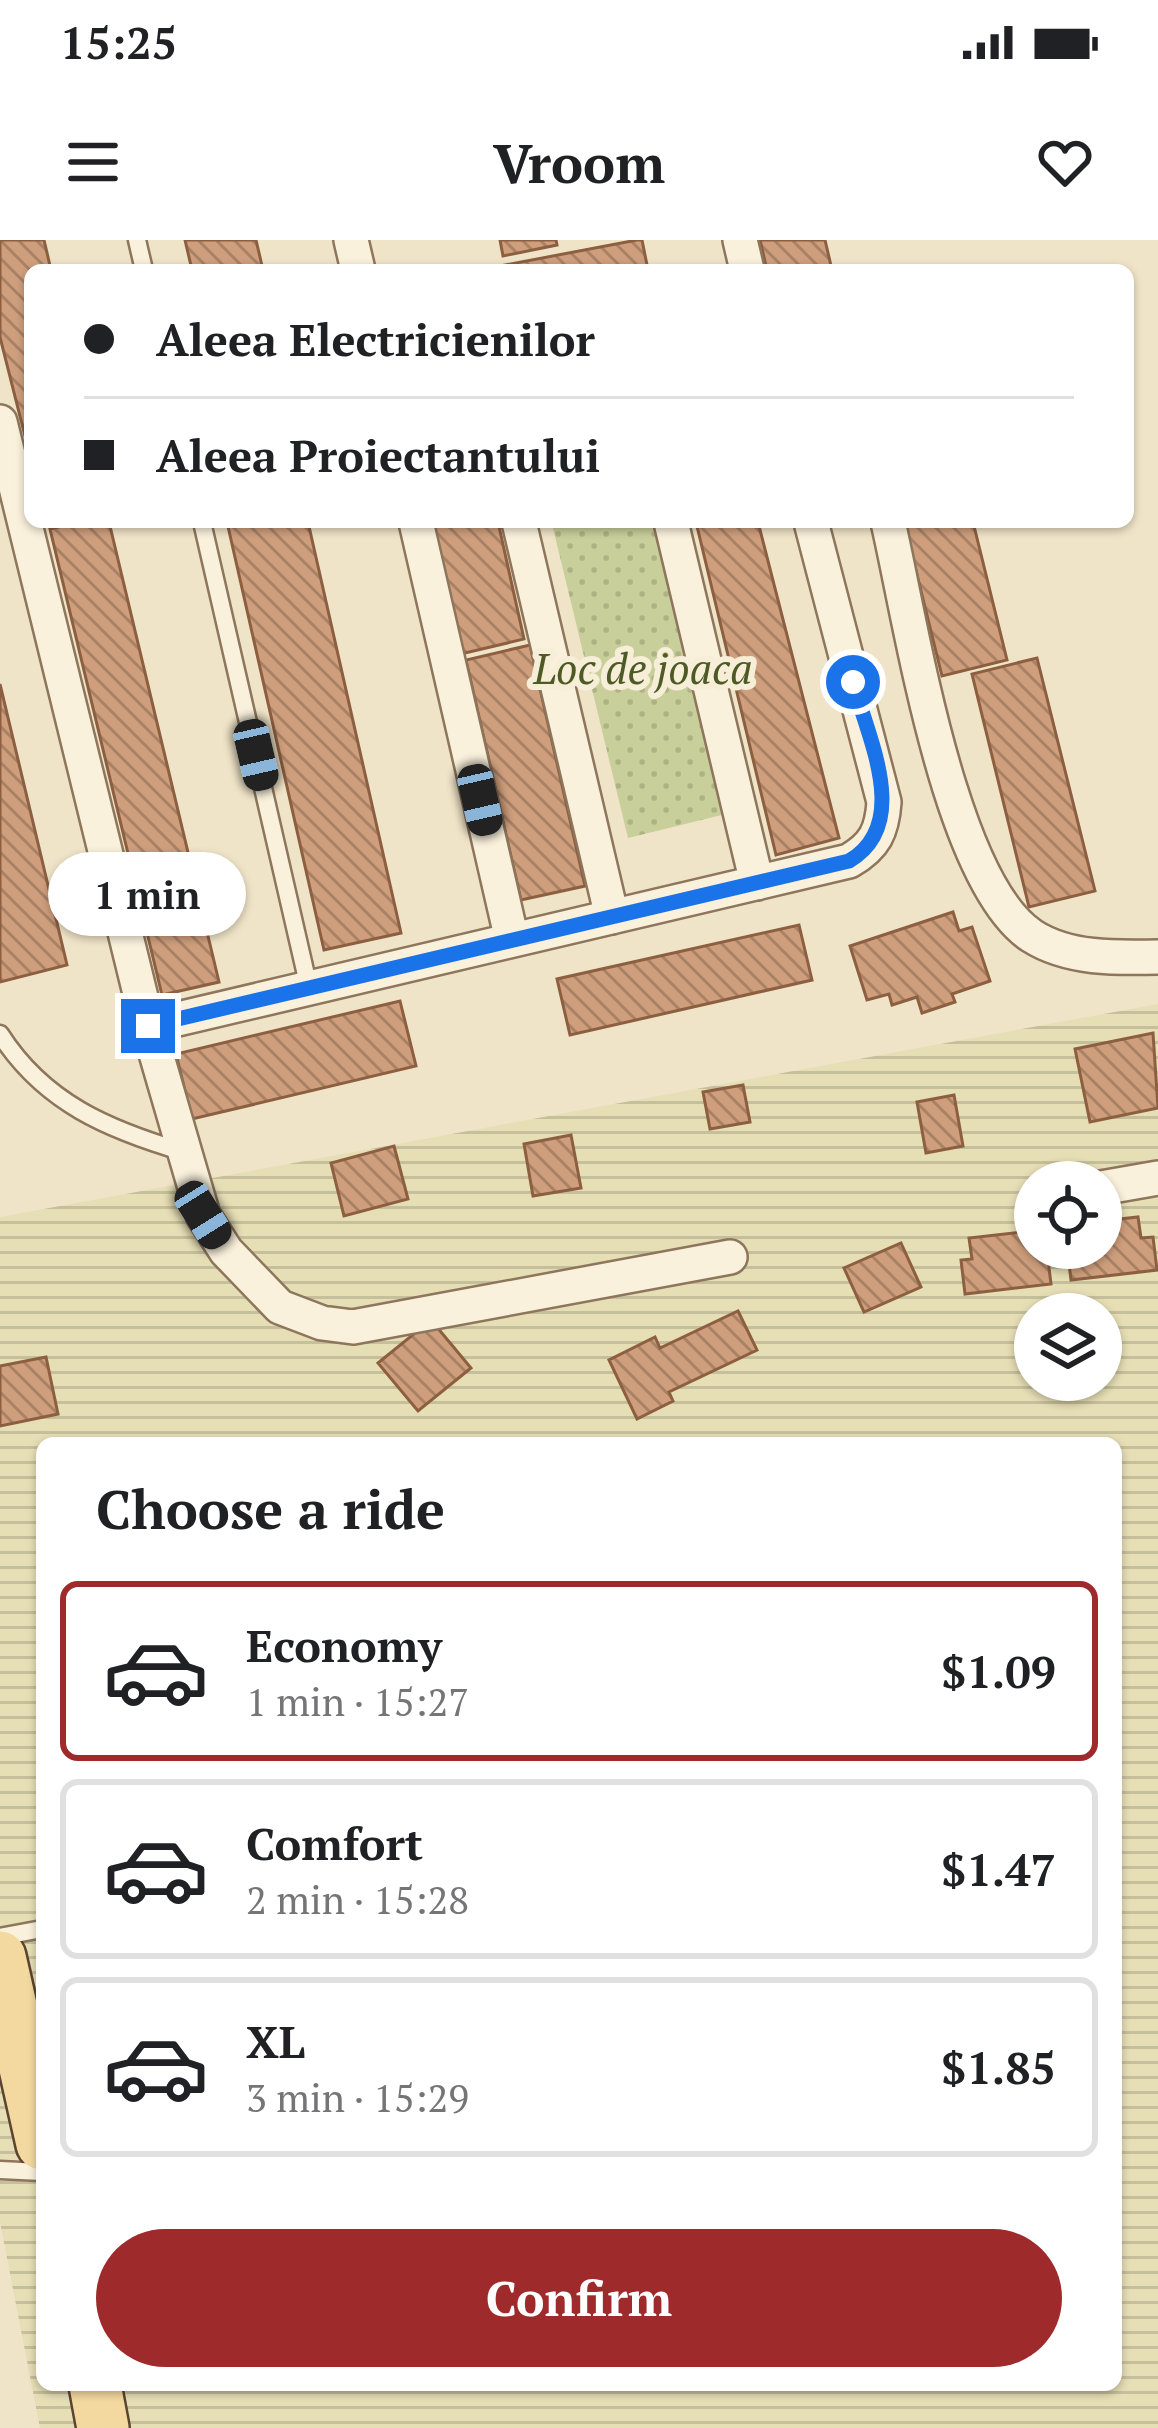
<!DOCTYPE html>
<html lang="en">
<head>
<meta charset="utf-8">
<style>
	body { margin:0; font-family:"PT Serif",serif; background:#f2f2f2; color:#202124; height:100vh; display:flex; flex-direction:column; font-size:45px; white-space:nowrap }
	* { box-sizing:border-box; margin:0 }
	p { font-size:39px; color:#757577 }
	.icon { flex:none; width:66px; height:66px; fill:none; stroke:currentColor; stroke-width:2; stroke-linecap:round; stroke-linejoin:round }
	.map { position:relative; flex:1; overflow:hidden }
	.sheet { position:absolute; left:36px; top:1197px; width:1086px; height:954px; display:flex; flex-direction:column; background:#fff; border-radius:18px; box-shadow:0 3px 9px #0004 }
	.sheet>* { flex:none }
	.guide { position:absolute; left:24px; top:24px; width:1110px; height:264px; border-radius:18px; box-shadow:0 3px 9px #0004; display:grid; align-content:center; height:264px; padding:0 60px; background:#fff }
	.fabs { position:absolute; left:1014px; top:921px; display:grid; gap:24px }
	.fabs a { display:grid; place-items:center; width:108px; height:108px; border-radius:50%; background:#fff; box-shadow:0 3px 9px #0004; font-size:60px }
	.end { position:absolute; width:54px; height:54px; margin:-27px; border:15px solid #1a73e8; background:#fff; box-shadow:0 0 0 6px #fff }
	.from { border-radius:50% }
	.bubble { position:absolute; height:84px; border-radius:42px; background:#fff; box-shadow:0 3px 9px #0004; font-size:39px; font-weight:600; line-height:84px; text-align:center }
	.car { position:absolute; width:36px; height:72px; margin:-36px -18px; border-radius:15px; box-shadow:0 0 9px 3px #0007; background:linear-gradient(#222 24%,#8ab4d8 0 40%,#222 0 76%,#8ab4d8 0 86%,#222 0) }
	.guide b { display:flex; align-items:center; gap:42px; height:114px; font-size:45px }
	.guide b+b { border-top:3px solid #e0e0e0 }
	.guide i { width:30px; height:30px; background:#202124 }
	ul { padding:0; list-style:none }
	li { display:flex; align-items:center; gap:36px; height:180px; margin:0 24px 18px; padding:0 36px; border:6px solid #e0e0e0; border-radius:18px }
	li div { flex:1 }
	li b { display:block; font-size:45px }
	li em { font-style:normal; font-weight:600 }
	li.selected { border-color:#9e2a2b }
	li>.icon { width:108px; height:108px; stroke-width:1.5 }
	h2 { padding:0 60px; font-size:54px; line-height:144px }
	.cta { display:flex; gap:24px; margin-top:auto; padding:24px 60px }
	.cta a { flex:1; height:138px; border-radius:72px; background:#9e2a2b; color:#fff; font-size:48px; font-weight:600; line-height:138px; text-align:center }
	.status { display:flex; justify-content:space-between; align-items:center; height:84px; padding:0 60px; background:#fff; direction:ltr }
	.status svg { height:33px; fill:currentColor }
	header { display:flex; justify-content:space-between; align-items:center; height:156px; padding:0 60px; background:#fff; font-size:54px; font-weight:600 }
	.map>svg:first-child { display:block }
	.farmland { fill:url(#farmland-rules); fill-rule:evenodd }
	.park { fill:url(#park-dots) }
	.building { fill:url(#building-back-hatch); stroke:#8d5f41; stroke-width:3 }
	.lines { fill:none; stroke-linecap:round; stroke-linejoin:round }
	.lane-casing { stroke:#8d765c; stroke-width:21 }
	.street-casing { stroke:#8d765c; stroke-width:38 }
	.primary-casing { stroke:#5b4430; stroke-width:56 }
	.lane { stroke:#faf1dc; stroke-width:16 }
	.street { stroke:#faf1dc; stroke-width:33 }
	.primary { stroke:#f3d9a0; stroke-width:51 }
	.route { stroke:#1a73e8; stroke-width:15 }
	.labels { text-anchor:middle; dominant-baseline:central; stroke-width:12; stroke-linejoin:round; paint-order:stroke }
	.park-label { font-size:42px; font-style:italic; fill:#4d5a26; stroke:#f7eed8 }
</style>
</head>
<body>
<div class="status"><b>15:25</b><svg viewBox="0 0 49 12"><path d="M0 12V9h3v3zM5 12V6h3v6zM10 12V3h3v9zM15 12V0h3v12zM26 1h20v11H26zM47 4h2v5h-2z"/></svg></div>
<header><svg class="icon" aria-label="menu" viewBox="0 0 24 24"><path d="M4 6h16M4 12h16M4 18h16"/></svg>Vroom<svg class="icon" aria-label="heart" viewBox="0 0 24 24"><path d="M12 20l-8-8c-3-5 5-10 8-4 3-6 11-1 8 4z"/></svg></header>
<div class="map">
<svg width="1158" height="2188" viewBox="0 0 1158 2188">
	<defs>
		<pattern id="farmland-rules" width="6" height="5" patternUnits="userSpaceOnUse" patternTransform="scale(3)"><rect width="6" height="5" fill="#e6deb5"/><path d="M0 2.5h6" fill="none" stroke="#c6bf9b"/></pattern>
		<pattern id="park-dots" width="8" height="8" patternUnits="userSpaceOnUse" patternTransform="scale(3)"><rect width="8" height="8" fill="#c9cf9b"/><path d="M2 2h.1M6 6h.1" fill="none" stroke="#aeb285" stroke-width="1.8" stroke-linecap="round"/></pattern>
		<pattern id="building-back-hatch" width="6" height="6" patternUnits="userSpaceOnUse" patternTransform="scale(3)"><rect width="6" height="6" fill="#cf9f7d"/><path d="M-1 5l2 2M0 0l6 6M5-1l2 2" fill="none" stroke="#a98266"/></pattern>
	</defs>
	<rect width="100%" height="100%" fill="#f0e4c8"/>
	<path class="farmland" d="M1158 764V2188H40L0 1982V977ZM1035 942H1101V1008H1035ZM1035 1074H1101V1140H1035ZM42 1203H1116V2145H42Z"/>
	<path class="park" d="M664 282 734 572 628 598 552 284Z"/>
	<path class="building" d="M0 0H44L51 30H30L27 204 0 97Z
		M185 0H256L263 30H192Z
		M500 0H556L557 5 503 16Z
		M642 0 648 30H479L637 0Z
		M760 0H825L832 30H767Z
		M79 282H109L219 742 162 755 50 289Z
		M227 282H308L401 693 324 710Z
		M431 282H498L524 399 461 414Z
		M696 282H758L839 598 776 615Z
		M904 282H973L1007 420 942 436Z
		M530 405 585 646 521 660 466 420Z
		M1037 418 1095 651 1029 667 972 434Z
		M0 444 67 725 0 742Z
		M953 672 959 691 972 687 990 741 952 754 955 762 922 773 917 757 892 765 889 754 867 760 850 706Z
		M799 685 812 740 570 795 557 739Z
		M400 761 416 826 192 879 176 814Z
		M1153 793 1158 868 1090 882 1075 809Z
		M743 845 750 882 710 889 703 852Z
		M954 855 963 906 926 913 917 862Z
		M571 895 581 948 533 956 524 904Z
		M394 906 408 959 344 976 331 923Z
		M1138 977 1141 998 1153 997 1157 1030 1071 1040 1067 1008H1101V981Z
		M1032 991 1035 1013 1047 1011 1051 1044 965 1054 961 1020 972 1019 969 998Z
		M901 1003 921 1047 864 1072 844 1028Z
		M738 1071 757 1110 669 1152 673 1161 637 1179 609 1120 655 1097 660 1108Z
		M431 1080 471 1128 418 1171 378 1123Z
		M46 1117 58 1174 0 1186V1126Z"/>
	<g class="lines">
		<g class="lane-casing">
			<path id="lane" d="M137 0 144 30
				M202 282 309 748
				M0 794C44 863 109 890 184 912
				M0 1697 42 1689
				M0 1930 42 1932"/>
		</g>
		<g class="street-casing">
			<path id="street" d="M351 0 358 30
				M740 0 747 30
				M0 182 148 786 203 975 226 1011 280 1067 322 1083 353 1087 730 1017
				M416 282 512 700
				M519 282 612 677
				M671 282 757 643
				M888 282C911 381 949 641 1032 696 1068 719 1116 718 1158 717
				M148 786 849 621C875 606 882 591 884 562L811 282
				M1101 948 1158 938"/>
		</g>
		<g class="primary-casing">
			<path id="primary" d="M0 1717 42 1904
				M95 2145 103 2188"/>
		</g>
		<use href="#lane" class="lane"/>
		<use href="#street" class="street"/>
		<use href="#primary" class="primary"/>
	</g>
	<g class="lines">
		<path class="route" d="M148 786 849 621C912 584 868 498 853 442"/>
	</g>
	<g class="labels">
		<g class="park-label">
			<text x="643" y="428">Loc de joaca</text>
		</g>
	</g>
</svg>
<div class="fabs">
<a><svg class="icon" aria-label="locate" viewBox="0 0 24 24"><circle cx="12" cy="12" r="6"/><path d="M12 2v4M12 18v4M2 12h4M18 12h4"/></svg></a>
<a><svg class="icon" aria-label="layers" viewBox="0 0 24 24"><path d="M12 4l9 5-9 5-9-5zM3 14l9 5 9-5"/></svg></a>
</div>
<i class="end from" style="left:853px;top:442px"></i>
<i class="end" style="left:148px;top:786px"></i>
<div class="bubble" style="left:48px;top:612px;width:198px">1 min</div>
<i class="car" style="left:256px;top:515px;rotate:167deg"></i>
<i class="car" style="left:480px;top:560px;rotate:167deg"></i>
<i class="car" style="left:203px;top:975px;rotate:148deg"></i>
<div class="guide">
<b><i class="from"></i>Aleea Electricienilor</b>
<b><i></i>Aleea Proiectantului</b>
</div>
<section class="sheet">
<h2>Choose a ride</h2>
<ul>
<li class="selected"><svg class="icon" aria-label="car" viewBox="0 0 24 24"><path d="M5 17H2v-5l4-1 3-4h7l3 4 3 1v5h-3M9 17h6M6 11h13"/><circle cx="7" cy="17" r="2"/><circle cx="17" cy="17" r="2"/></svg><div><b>Economy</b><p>1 min · 15:27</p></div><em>$1.09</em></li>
<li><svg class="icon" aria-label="car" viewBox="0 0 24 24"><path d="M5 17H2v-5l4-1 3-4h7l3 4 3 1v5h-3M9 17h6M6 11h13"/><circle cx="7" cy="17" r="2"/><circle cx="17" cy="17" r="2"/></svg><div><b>Comfort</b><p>2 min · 15:28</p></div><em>$1.47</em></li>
<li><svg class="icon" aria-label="car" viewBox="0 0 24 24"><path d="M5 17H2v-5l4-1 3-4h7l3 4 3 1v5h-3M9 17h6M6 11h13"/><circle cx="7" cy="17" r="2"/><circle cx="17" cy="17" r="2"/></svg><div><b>XL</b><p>3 min · 15:29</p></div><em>$1.85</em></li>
</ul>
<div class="cta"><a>Confirm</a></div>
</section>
</div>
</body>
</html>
